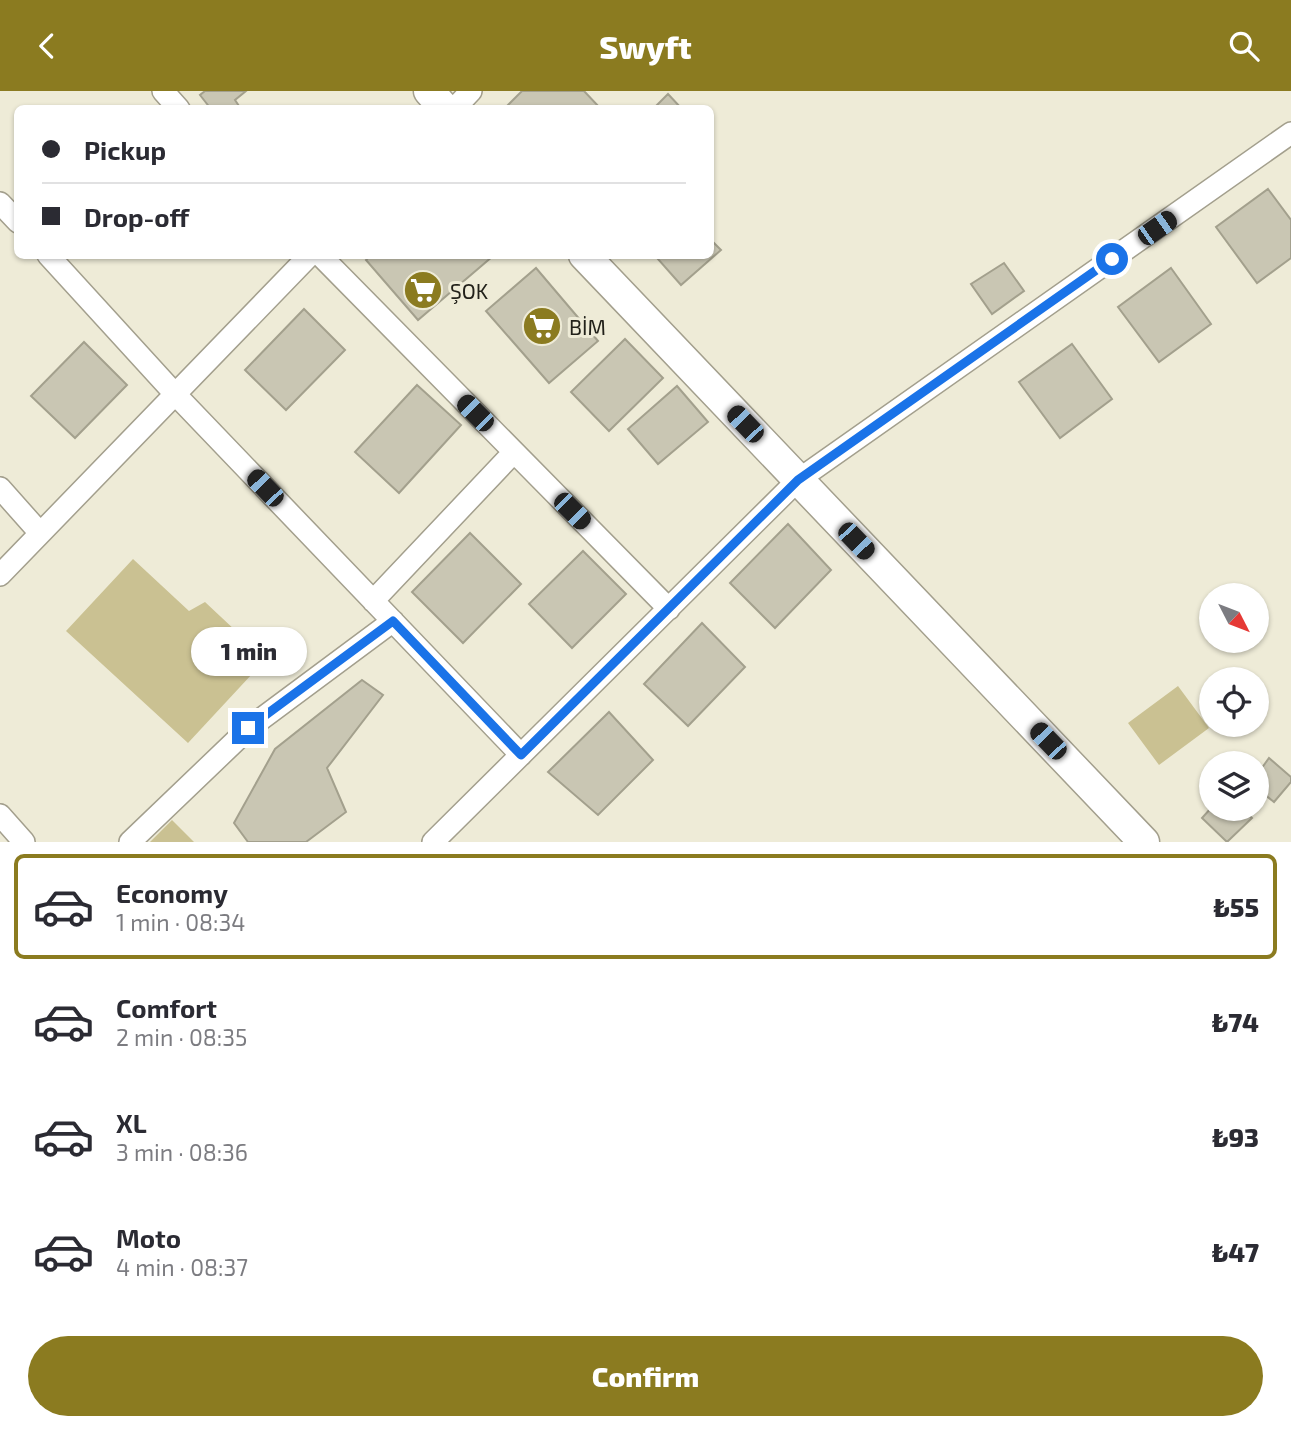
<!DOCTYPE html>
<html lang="en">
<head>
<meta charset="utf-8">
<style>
	body { margin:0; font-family:"Exo 2",sans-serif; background:#f2f2f3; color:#2b2b33; height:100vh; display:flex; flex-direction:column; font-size:26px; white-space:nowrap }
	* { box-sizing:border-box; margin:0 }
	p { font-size:23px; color:#7c7c81 }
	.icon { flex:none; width:38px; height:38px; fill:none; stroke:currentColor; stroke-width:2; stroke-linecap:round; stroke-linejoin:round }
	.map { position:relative; height:751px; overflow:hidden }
	.side { display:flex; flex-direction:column; background:#fff; flex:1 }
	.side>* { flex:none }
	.top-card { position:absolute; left:14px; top:14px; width:700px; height:154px; border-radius:10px; box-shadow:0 2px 5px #0004; display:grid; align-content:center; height:154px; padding:0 28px; background:#fff }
	.needle { width:46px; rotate:132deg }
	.controls { position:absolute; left:1199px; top:492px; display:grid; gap:14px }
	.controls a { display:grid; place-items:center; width:70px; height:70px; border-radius:50%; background:#fff; box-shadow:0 2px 5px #0004; font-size:35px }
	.end { position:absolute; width:32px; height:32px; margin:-16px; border:9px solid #1a73e8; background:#fff; box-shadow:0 0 0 4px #fff }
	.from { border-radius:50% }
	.bubble { position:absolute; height:49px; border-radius:24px; background:#fff; box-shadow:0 2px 5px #0004; font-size:23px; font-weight:800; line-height:49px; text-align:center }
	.car { position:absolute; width:21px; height:42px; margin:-21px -10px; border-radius:9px; box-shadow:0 0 5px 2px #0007; background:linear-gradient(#222 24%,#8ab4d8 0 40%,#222 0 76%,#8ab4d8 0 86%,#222 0) }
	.top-card b { display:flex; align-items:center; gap:24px; height:66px; font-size:26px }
	.top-card b+b { border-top:2px solid #e1e1e2 }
	.top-card i { width:18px; height:18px; background:#2b2b33 }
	ul { padding:12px 0 0; list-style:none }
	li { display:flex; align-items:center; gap:21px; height:105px; margin:0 14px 10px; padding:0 14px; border:4px solid transparent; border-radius:10px }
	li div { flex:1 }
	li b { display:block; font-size:26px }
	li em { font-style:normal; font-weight:800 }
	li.selected { border-color:#8b7b20 }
	li>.icon { width:63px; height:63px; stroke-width:1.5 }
	.primary-button { display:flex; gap:14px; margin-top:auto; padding:14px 28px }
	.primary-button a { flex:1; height:80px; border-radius:42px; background:#8b7b20; color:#fff; font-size:28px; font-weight:800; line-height:80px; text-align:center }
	header { display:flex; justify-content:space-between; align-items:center; height:91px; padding:0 28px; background:#8b7b20; color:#fff; font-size:32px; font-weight:800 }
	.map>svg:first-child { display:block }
	.green { fill:#cac192 }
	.building { fill:#c9c6b3; stroke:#a3a08d; stroke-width:2 }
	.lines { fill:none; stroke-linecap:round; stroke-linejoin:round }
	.minor-casing { stroke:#a39f8d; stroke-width:24 }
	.secondary-casing { stroke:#a39f8d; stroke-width:33 }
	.minor { stroke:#fff; stroke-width:21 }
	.secondary { stroke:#fff; stroke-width:30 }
	.route { stroke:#1a73e8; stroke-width:9 }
	.labels { text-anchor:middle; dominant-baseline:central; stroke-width:6; stroke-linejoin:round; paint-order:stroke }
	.poi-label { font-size:21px; fill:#22211a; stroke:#eeebd7; text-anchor:start }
</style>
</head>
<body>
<header><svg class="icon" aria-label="back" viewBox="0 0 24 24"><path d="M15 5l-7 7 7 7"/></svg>Swyft<svg class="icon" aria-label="search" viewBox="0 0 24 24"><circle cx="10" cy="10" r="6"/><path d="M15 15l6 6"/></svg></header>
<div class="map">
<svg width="1291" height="751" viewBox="0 0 1291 751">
	<rect width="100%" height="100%" fill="#eeebd7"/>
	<path class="green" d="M133 468 189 520 205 511 266 568 188 652 66 540Z
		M1178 595 1209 637 1159 674 1128 632Z
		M172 729 194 751H150Z"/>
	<path class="building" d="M205 0H246L235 9 241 18H211L200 4Z
		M522 0H584L601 18H504Z
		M668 3 682 18H653Z
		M1268 98 1291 129V167L1257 192 1216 136Z
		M710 148 721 159 681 194 657 167 710 164Z
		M371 164H493V165L418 229 366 169Z
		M1004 172 1024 200 992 223 971 193Z
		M536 177 598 250 549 292 486 220Z
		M1171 177 1211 233 1159 271 1118 216Z
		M304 218 345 259 286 319 245 279Z
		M625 248 663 287 609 340 571 301Z
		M84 251 127 294 75 347 31 305Z
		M1072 253 1112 308 1060 347 1019 291Z
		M417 294 461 334 399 402 355 361Z
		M677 295 708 331 658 373 628 338Z
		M788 433 831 479 775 537 730 492Z
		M470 442 521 493 463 552 412 501Z
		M583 460 626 503 572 557 529 513Z
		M702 532 745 576 688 635 644 593Z
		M362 589 383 604 327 677 346 721 306 751H248L234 732 275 658Z
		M609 621 653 669 598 724 548 681Z
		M1269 667 1291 686V691L1274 711 1264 703 1256 685Z
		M1211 717 1242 718 1252 727 1227 751 1202 727Z"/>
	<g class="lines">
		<g class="minor-casing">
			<path id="minor" d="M163 0 179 18
				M454 18 471 0
				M0 112 18 131
				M48 164 175 303 521 664
				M320 164 669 518
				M0 397 40 442
				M0 484 310 164
				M373 510 514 361
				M0 724 24 751
				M130 751 249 637 393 530
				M433 751 798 389 1291 42"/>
		</g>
		<g class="secondary-casing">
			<path id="secondary" d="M429 0 445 18
				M584 164 1144 751"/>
		</g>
		<use href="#minor" class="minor"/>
		<use href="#secondary" class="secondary"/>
	</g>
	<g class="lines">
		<path class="route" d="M248 637 393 530 521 664 798 389 1112 168"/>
	</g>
	<defs>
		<g id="supermarket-disc" transform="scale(2.0125)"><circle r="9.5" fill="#8b7b20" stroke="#eeebd7"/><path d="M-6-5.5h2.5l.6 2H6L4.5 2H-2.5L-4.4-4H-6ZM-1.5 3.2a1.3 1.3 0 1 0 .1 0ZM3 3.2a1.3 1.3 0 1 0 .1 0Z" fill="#fff"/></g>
	</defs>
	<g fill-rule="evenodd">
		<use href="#supermarket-disc" x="423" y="199"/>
		<use href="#supermarket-disc" x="542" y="235"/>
	</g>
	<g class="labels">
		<g class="poi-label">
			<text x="450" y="199">ŞOK</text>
			<text x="569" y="235">BİM</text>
		</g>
	</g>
</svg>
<div class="controls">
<a><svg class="needle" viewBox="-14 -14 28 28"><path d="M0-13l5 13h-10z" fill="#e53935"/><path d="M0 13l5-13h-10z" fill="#7c7c81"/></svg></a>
<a><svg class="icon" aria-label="locate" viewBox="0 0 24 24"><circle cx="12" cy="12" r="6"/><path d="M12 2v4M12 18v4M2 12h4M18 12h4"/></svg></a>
<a><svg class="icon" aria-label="layers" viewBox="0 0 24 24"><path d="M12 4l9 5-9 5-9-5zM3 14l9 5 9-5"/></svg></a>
</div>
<i class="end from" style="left:1112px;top:168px"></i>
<i class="end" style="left:248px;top:637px"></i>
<div class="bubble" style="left:191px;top:536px;width:116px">1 min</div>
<i class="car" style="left:1157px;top:137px;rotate:55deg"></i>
<i class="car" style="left:475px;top:322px;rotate:315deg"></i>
<i class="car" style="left:745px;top:333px;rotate:316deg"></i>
<i class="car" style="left:265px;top:397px;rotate:316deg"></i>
<i class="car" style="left:572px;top:420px;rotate:135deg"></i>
<i class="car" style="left:856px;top:450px;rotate:136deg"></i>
<i class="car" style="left:1048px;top:650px;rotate:316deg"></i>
<div class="top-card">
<b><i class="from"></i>Pickup</b>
<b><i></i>Drop-off</b>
</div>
</div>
<section class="side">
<ul>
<li class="selected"><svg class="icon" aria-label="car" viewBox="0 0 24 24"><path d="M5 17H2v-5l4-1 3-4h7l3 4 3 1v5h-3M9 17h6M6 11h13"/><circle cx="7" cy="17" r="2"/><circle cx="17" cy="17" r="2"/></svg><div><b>Economy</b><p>1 min · 08:34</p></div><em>₺55</em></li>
<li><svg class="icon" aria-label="car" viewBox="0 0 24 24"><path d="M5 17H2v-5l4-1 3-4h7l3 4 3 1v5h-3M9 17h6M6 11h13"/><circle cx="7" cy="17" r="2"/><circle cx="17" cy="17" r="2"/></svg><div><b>Comfort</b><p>2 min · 08:35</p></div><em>₺74</em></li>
<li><svg class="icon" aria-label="car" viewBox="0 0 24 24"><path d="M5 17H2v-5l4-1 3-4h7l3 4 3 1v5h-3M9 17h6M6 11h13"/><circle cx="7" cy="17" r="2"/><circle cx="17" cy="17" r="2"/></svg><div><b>XL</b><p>3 min · 08:36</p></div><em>₺93</em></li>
<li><svg class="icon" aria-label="car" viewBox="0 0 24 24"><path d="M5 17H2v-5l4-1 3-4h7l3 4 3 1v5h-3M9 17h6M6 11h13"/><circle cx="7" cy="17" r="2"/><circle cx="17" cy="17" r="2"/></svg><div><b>Moto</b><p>4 min · 08:37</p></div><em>₺47</em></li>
</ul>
<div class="primary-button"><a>Confirm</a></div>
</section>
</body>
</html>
